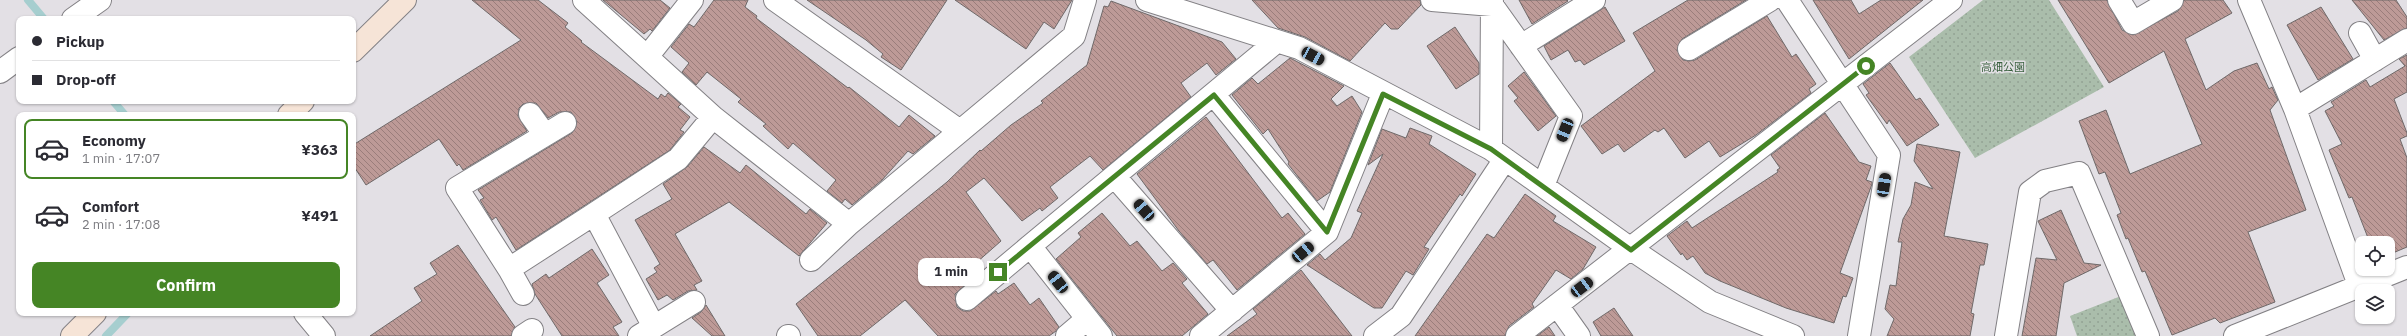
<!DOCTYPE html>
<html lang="en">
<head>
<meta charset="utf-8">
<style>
	body { margin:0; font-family:"IBM Plex Sans","Noto Sans JP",sans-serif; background:#f2f2f3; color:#2b2b33; height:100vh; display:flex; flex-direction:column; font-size:15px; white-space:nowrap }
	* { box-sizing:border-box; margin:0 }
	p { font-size:13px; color:#7c7c81 }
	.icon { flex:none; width:22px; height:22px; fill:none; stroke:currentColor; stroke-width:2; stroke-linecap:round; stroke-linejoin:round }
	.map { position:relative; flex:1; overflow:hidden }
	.sheet { position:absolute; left:16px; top:112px; width:340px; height:204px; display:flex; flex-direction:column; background:#fff; border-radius:8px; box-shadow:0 1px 3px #0004 }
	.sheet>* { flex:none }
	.guide { position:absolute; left:16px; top:16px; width:340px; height:88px; border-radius:8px; box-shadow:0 1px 3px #0004; display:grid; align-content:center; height:88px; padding:0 16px; background:#fff }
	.tools { position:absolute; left:2355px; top:236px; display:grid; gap:8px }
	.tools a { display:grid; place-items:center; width:40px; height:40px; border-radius:8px; background:#fff; box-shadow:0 1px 3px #0004; font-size:20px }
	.end { position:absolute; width:18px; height:18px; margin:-9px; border:5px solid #458525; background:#fff; box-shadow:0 0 0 2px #fff }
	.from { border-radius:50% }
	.bubble { position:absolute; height:28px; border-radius:8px; background:#fff; box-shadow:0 1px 3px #0004; font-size:13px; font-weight:700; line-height:28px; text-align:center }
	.car { position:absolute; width:12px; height:24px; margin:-12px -6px; border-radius:5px; box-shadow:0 0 3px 1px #0007; background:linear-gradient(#222 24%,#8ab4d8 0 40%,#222 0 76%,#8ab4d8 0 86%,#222 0) }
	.guide b { display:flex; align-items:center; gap:14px; height:38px; font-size:15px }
	.guide b+b { border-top:1px solid #e1e1e2 }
	.guide i { width:10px; height:10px; background:#2b2b33 }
	ul { padding:7px 0 0; list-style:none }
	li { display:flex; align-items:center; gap:12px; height:60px; margin:0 8px 6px; padding:0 8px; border:2px solid transparent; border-radius:8px }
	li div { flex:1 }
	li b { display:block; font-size:15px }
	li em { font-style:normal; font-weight:700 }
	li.current { border-color:#458525 }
	li>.icon { width:36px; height:36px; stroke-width:1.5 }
	.cta { display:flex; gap:8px; margin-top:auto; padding:8px 16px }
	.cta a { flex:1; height:46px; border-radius:8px; background:#458525; color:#fff; font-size:16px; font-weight:700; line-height:46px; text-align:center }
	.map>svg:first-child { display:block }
	.grass { fill:url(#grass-dots) }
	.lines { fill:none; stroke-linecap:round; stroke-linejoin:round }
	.stream { stroke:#a6cecf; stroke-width:8 }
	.building { fill:url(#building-back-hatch); stroke:#6f6969 }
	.minor-casing { stroke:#838185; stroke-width:24 }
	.secondary-casing { stroke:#838185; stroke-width:24 }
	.minor { stroke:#fff; stroke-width:22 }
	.secondary { stroke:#f6e4d7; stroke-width:22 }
	.route { stroke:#458525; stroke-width:5 }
	.labels { text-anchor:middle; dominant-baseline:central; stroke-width:3; stroke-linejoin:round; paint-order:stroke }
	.park-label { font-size:11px; fill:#385f3d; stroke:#e3e0e5 }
</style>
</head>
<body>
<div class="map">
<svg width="2407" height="336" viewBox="0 0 2407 336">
	<defs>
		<pattern id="grass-dots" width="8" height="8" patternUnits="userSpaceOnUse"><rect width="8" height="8" fill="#aabdab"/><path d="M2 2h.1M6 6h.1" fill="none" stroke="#92a293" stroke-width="1.8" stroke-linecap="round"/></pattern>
		<pattern id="building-back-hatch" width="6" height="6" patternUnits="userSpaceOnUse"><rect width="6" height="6" fill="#bd9a97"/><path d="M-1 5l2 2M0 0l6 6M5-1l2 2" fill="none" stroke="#9a7d7b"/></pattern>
	</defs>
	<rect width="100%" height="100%" fill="#e3e0e5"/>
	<path class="grass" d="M1983 0H2049L2104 87 1975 158 1909 57Z
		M2121 296 2137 336H2077L2070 316Z"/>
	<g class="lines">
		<path class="stream" d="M28 0 44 19
			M113 101 125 115
			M106 336 128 313"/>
	</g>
	<path class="building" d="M472 0H538L568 23 565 27 582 41 581 42 658 99 661 94 665 97 668 93 681 104 678 107 690 117 680 130 684 132 670 150 516 250 496 217 492 220 480 200 484 198 478 190 572 133 577 122 571 112H559L548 118 536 103 523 104 519 108 518 116 527 131 463 170 459 164 457 166 439 139 366 185 353 165V145L521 40Z
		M603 0H660L670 8 652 31 650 29 644 34Z
		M714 0H748L745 7 757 16 756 18 848 88 849 87 899 127 909 115 935 136 913 154 908 151 882 180 852 205 845 199 842 203 827 191 836 180 793 143 788 149 763 126 766 124 738 102 741 99 707 72 696 85 682 72 689 63 671 47 689 24 694 27Z
		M807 0H947L901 70 881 57 883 54 866 40Z
		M955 0H1072L1054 29 1044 22 1026 49Z
		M1252 0H1420L1421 5 1398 29H1391L1385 23 1350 61 1305 37 1278 28Z
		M1519 0H1567L1568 1 1532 24Z
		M1688 0H1746L1682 39 1677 50 1683 60 1689 61 1695 60 1767 16 1792 57 1796 54 1816 84 1809 89 1811 93 1756 135 1720 157 1709 141 1685 158 1664 128 1658 132 1655 130 1624 152 1618 144 1602 154 1581 126 1655 71 1633 33Z
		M1813 0H1851L1859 14 1881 0H1923L1849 59Z
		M2058 0H2107L2122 30 2133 35 2178 11 2184 0H2223L2232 13 2185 39 2206 90 2234 71 2257 63 2269 89 2272 87 2278 100 2270 110 2306 210 2248 232 2275 302 2220 323 2215 318 2172 335 2145 271 2142 272 2128 238 2126 239 2117 215 2121 213 2105 172 2099 174 2079 121 2106 110 2130 174 2202 144 2164 51 2109 83Z
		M2352 0H2396L2407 17V28L2384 40Z
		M1111 1 1222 42 1236 59 1216 75 1207 63 1181 83 1191 97 1103 170 1090 156 1050 187 1058 198 1042 211 1040 208 1022 221 984 178 966 192 1001 241 976 263 981 271 955 294 957 307 963 311H970L996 291 998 294 1014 283 1030 305 1039 298 1059 327 1056 331 1049 336H938L905 300 860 336H818L796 304 947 182 980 150 981 151 1011 125 1043 103 1041 101 1087 65 1104 6 1108 7Z
		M1605 7 1625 41 1584 65 1580 60 1575 62 1568 50 1551 60 1544 46Z
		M2321 7 2353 59 2318 80 2287 25Z
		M1455 27 1479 63V74L1456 89 1427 46Z
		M2407 55V92L2394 99 2407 133V136L2400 139 2407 158V247L2388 255V243H2370L2352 197 2349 198 2329 150 2342 144 2325 111 2334 106 2331 102 2366 80 2370 87 2405 66 2399 59Z
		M1290 58 1344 86 1331 99 1337 106 1352 96 1362 112 1330 192 1317 201 1288 164 1289 162 1268 129 1263 134 1232 95 1252 78 1258 84Z
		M1890 63 1916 100 1920 98 1939 125 1907 146 1889 120 1887 124 1866 95 1869 93 1863 84Z
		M1524 72 1556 116 1538 131 1514 101 1518 98 1508 86Z
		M1825 113 1859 162 1871 166 1866 180 1872 182V184L1840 273 1853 278 1846 297 1843 296 1834 323 1786 308 1720 281 1705 273 1693 256 1687 260 1682 253 1681 255 1667 236 1687 221 1692 228 1778 172 1777 170 1780 168 1771 155Z
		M1206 117 1282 218 1288 213 1305 234 1237 290 1213 260 1207 264 1179 231 1137 174Z
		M1410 128 1432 136 1429 144 1476 174 1462 196 1460 194 1424 247 1429 249 1413 275 1406 271 1382 308H1374L1307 265 1320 254 1325 260 1351 238 1362 213 1357 211 1383 154 1368 165 1382 129 1406 138Z
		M1917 144 1960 152 1944 236 1988 244 1984 265H1980L1971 313 1974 314 1970 336H1887L1894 319 1885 309 1890 285 1896 286 1902 242H1898L1903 219 1911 205 1915 182 1933 189 1914 161Z
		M704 147 740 173 746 165 806 214 810 209 827 223 799 256 729 202 675 234 702 281 694 285 697 290 688 291 673 300 667 295 658 300 646 279 657 272 654 268 660 264 635 220 672 199 663 184 687 167Z
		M1525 194 1556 216 1553 221 1596 247 1583 269 1571 279 1556 270 1532 304 1534 307 1509 326 1505 336H1415L1487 234 1494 238Z
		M2061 210 2084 263 2101 265 2064 283 2056 336H2022L2036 258 2057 260 2038 221Z
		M1102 213 1130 246 1137 241 1162 271 1173 263 1187 279 1182 283 1208 314 1182 336H1117L1056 259 1081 237 1078 233Z
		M458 245 515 327 511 336H370L422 301 414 288 437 274 430 263Z
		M592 249 609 275 597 283 622 322 613 327 619 336H562L535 294 532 284 546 274 549 278Z
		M1301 270 1352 336H1227L1257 314 1253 309Z
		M706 305 725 336H712L692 318 701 312Z
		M1614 308 1633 336H1601L1593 322Z
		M1549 327 1555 336H1537Z"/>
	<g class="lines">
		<g class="minor-casing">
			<path id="minor" d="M584 0 647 57
				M692 0 647 57 713 117 849 224 1074 36 1085 0
				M775 0 960 131
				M1147 0 1299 48 1491 149 1631 249 1710 302 1793 336
				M1432 0 1492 5 1571 116 1543 186
				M1787 0 1889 155 1859 336
				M2119 0 2133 23 2172 0
				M2249 0 2295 109 2359 285
				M73 19 100 0
				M2360 33 2375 60
				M1521 46 1594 0
				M1689 49 1770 0
				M0 72 19 58
				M1214 95 1327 232
				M2295 109 2407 40
				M530 114 545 135
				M565 123 457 188 509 269 594 214
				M1491 149 1492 2
				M1115 177 1232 311
				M811 260 849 224
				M509 269 523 294
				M967 299 1030 246
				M1557 305 1579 336
				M305 313 324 336
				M654 327 594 214 678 159 713 117
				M523 336 532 330
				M639 336 694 302
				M788 336H789
				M1067 336 1087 319
				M1101 336 1030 246 1276 42
				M1201 336 1327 232 1383 94
				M1375 336 1401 316 1505 159
				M1517 336 1951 0
				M2006 336 2030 192 2045 181 2079 173 2148 336
				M2235 336 2407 267"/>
		</g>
		<g class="secondary-casing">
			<path id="secondary" d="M353 51 405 0
				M289 115 303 101
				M72 336 95 313"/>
		</g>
		<use href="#minor" class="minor"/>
		<use href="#secondary" class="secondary"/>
	</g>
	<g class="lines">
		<path class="route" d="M998 272 1214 95 1327 232 1383 94 1491 149 1631 250 1866 66"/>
	</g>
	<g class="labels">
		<g class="park-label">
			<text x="2003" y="67">高畑公園</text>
		</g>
	</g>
</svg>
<div class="tools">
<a><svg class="icon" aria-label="locate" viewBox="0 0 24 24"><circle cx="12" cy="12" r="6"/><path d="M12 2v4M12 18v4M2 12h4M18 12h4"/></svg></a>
<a><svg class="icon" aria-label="layers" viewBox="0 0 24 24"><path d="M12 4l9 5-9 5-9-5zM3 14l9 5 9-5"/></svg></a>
</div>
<i class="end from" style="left:1866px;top:66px"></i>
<i class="end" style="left:998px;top:272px"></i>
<div class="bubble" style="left:918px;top:258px;width:66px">1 min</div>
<i class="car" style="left:1313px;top:56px;rotate:118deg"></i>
<i class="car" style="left:1565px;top:130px;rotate:202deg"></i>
<i class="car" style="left:1884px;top:185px;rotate:9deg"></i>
<i class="car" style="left:1144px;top:210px;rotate:319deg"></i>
<i class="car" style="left:1303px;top:252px;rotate:50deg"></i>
<i class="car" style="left:1058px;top:282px;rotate:322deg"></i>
<i class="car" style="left:1582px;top:287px;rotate:53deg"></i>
<div class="guide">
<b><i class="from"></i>Pickup</b>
<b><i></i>Drop-off</b>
</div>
<section class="sheet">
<ul>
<li class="current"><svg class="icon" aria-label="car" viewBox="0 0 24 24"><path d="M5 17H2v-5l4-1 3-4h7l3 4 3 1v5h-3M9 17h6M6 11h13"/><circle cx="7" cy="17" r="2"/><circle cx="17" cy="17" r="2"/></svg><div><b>Economy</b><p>1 min · 17:07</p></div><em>¥363</em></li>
<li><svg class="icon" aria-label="car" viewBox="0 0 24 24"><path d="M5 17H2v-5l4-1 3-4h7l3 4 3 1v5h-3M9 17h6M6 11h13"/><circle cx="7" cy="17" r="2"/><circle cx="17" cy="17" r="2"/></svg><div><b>Comfort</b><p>2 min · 17:08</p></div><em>¥491</em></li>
</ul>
<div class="cta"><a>Confirm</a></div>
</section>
</div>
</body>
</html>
